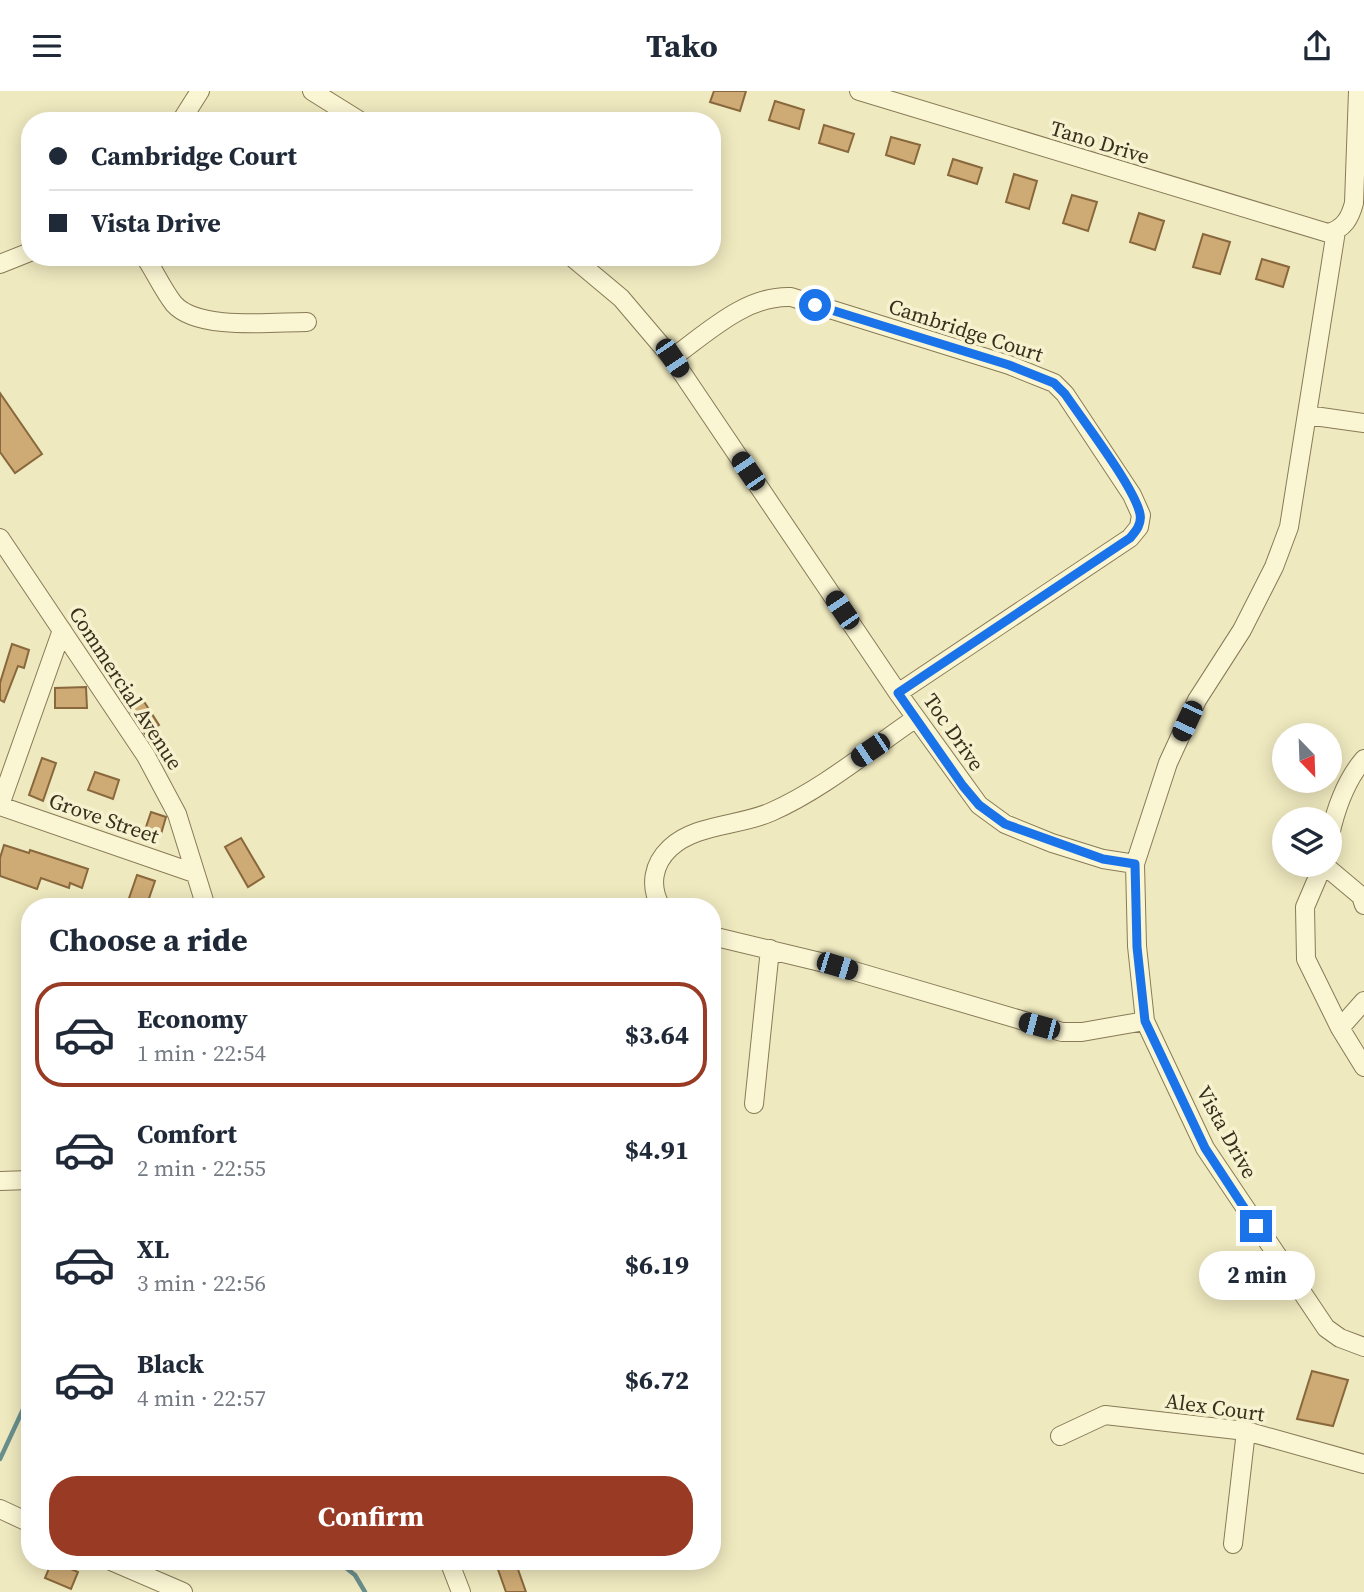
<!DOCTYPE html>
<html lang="en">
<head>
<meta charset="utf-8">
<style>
	body { margin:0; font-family:"Source Serif 4",serif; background:#f2f2f3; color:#1f2937; height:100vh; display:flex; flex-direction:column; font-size:26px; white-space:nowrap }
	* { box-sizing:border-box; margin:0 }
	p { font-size:23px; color:#747a83 }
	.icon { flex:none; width:38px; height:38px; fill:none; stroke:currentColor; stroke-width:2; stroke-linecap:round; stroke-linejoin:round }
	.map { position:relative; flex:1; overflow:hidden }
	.side { position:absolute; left:21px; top:807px; width:700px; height:672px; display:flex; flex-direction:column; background:#fff; border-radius:28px; box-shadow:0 4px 18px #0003 }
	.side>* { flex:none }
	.hud { position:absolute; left:21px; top:21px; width:700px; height:154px; border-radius:28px; box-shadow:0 4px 18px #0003; display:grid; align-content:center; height:154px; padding:0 28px; background:#fff }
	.needle { width:46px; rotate:157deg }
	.tools { position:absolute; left:1272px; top:632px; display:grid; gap:14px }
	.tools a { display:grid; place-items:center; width:70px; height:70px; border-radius:50%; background:#fff; box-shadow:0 4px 18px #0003; font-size:35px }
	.end { position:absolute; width:32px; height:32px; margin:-16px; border:9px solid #1a73e8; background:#fff; box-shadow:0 0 0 4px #fff }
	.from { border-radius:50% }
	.bubble { position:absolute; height:49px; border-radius:24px; background:#fff; box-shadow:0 4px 18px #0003; font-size:23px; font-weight:700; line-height:49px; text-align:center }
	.car { position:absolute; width:21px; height:42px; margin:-21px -10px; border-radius:9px; box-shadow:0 0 5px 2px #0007; background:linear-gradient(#222 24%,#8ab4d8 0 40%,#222 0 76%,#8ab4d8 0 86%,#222 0) }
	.hud b { display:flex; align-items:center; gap:24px; height:66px; font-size:26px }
	.hud b+b { border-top:2px solid #e0e1e3 }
	.hud i { width:18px; height:18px; background:#1f2937 }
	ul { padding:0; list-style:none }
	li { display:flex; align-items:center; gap:21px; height:105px; margin:0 14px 10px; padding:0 14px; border:4px solid transparent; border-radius:28px }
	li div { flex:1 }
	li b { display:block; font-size:26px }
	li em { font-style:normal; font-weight:700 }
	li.current { border-color:#993a25 }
	li>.icon { width:63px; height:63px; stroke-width:1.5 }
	h2 { padding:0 28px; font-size:32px; line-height:84px }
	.cta { display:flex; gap:14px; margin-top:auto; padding:14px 28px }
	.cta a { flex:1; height:80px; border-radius:28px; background:#993a25; color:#fff; font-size:28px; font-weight:700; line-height:80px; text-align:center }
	header { display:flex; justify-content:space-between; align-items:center; height:91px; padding:0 28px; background:#fff; font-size:32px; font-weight:700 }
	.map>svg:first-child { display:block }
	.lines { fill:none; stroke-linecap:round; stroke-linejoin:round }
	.stream { stroke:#698f8c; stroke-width:4.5 }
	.building { fill:#ceaa74; stroke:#88683c; stroke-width:2 }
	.minor-casing { stroke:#887a57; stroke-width:20 }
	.minor { stroke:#faf5d2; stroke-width:18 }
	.route { stroke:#1a73e8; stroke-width:9 }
	.labels { text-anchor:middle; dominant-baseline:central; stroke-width:7; stroke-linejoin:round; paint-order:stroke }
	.street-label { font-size:21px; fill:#372e1c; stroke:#f6f2cf }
</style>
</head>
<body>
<header><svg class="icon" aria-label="menu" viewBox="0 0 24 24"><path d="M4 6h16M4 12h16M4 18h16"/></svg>Tako<svg class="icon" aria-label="share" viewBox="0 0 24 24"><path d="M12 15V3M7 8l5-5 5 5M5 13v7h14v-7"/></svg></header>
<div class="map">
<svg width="1364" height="1501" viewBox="0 0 1364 1501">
	<rect width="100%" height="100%" fill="#efe9bf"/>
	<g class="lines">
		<path class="stream" d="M0 1368 26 1312 30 1311
			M337 1470 355 1484 365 1501"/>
	</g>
	<path class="building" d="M714 0H746L740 20 710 11Z
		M775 10 804 19 799 38 769 29Z
		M824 34 854 43 848 61 819 52Z
		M891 46 920 54 914 73 886 64Z
		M953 68 982 77 977 93 948 84Z
		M1014 83 1037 90 1029 118 1006 111Z
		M1072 104 1097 111 1088 140 1063 132Z
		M1139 122 1164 130 1155 159 1130 151Z
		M1203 143 1230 151 1220 183 1193 176Z
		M1262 168 1289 176 1283 196 1256 188Z
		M0 302 42 363 15 382 0 361Z
		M12 553 29 559 24 577 18 575 4 611 0 609V592Z
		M86 596 87 617H55V597Z
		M143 609 159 634 145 643 129 619Z
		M42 667 56 672 43 710 29 704Z
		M95 681 119 689 113 708 88 699Z
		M151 721 166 726 161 743 145 739Z
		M241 747 264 786 248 796 225 756Z
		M4 754 29 762 30 759 88 778 82 797 70 792 69 797 41 787 37 798 0 785V767Z
		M137 784 155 790 146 816H126Z
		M1312 1280 1348 1289 1333 1335 1297 1328Z
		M52 1470 78 1481 71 1498 45 1487Z
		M495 1470H515L526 1501H506Z"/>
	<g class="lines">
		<g class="minor-casing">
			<path id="minor" d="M312 0 360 30
				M859 0 1328 142C1344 138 1350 127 1354 112L1358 0
				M181 30 200 0
				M145 166C155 181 163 199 174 213 198 240 273 231 307 231
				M572 166 621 207 672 267 898 602 979 714 1005 733 1052 752 1103 768 1135 773 1137 855 1145 930 1205 1057 1326 1237 1340 1247 1364 1256
				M0 173 30 161
				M672 267C707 242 746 204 791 206L1009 274 1054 292 1065 303 1132 404 1141 424 1139 436 1130 447 898 602
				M1307 324 1364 332
				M0 447 146 665 177 723 206 816
				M0 714 62 539
				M0 715 194 782
				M1330 744C1336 717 1346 689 1364 668
				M1135 773 1168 672 1197 609 1242 539 1274 476 1289 436 1336 140
				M1323 774 1305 816 1306 868 1340 937 1364 976
				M1324 774 1361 805 1364 814
				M661 816C649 795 653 773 670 757 695 733 740 735 771 721 823 698 869 659 916 627
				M712 845 837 875 1062 941H1082L1145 930
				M1340 937 1364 910
				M754 1013 770 858
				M0 1090 30 1089
				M1060 1345 1105 1324 1246 1340 1364 1373
				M0 1418 30 1432
				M1233 1453 1246 1340
				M111 1470 183 1501
				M449 1470 461 1501"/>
		</g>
		<use href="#minor" class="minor"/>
	</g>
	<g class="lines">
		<path class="route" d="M815 214 1009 274 1054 292 1065 303C1082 328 1135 397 1140 423 1142 433 1136 440 1130 447L898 602 963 695 979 714 1005 733 1103 768 1135 773 1137 856 1145 930 1205 1057 1256 1135"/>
	</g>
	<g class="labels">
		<g class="street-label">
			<text transform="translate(1100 51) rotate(17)">Tano Drive</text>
			<text transform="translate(966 239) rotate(18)">Cambridge Court</text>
			<text transform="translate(126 597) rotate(57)">Commercial Avenue</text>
			<text transform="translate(954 641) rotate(55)">Toc Drive</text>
			<text transform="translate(104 727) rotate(19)">Grove Street</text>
			<text transform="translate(1227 1041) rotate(61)">Vista Drive</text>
			<text transform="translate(1215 1316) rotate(8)">Alex Court</text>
		</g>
	</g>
</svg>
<div class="tools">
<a><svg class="needle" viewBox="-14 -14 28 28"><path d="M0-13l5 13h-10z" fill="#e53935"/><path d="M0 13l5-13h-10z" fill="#747a83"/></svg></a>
<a><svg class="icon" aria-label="layers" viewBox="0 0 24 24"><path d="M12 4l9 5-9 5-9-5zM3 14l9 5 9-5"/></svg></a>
</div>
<i class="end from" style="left:815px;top:214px"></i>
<i class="end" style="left:1256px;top:1135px"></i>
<div class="bubble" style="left:1199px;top:1160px;width:116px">2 min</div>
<i class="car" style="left:672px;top:267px;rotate:146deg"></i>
<i class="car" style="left:748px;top:380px;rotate:326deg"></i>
<i class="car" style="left:842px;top:519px;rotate:326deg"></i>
<i class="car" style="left:1187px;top:630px;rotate:205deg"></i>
<i class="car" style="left:870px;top:659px;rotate:236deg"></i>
<i class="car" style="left:837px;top:875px;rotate:107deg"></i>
<i class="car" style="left:1039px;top:935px;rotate:285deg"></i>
<div class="hud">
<b><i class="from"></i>Cambridge Court</b>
<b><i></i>Vista Drive</b>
</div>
<section class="side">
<h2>Choose a ride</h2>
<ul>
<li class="current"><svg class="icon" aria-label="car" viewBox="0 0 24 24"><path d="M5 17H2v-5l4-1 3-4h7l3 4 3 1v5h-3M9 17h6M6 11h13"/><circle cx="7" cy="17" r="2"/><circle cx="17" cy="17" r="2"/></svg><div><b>Economy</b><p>1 min · 22:54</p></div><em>$3.64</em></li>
<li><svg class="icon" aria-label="car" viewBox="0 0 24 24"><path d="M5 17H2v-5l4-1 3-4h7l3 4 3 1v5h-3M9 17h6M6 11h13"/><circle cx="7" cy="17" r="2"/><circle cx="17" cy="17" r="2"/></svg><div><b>Comfort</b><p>2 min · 22:55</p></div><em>$4.91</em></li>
<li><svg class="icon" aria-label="car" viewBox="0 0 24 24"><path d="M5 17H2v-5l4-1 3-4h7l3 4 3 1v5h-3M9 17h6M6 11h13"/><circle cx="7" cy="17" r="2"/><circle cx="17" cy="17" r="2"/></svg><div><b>XL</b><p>3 min · 22:56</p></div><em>$6.19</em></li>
<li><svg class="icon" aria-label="car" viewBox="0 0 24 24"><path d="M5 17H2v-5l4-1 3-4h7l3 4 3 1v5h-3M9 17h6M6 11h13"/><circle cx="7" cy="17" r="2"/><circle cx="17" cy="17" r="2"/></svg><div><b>Black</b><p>4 min · 22:57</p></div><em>$6.72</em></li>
</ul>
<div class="cta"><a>Confirm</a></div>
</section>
</div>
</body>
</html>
